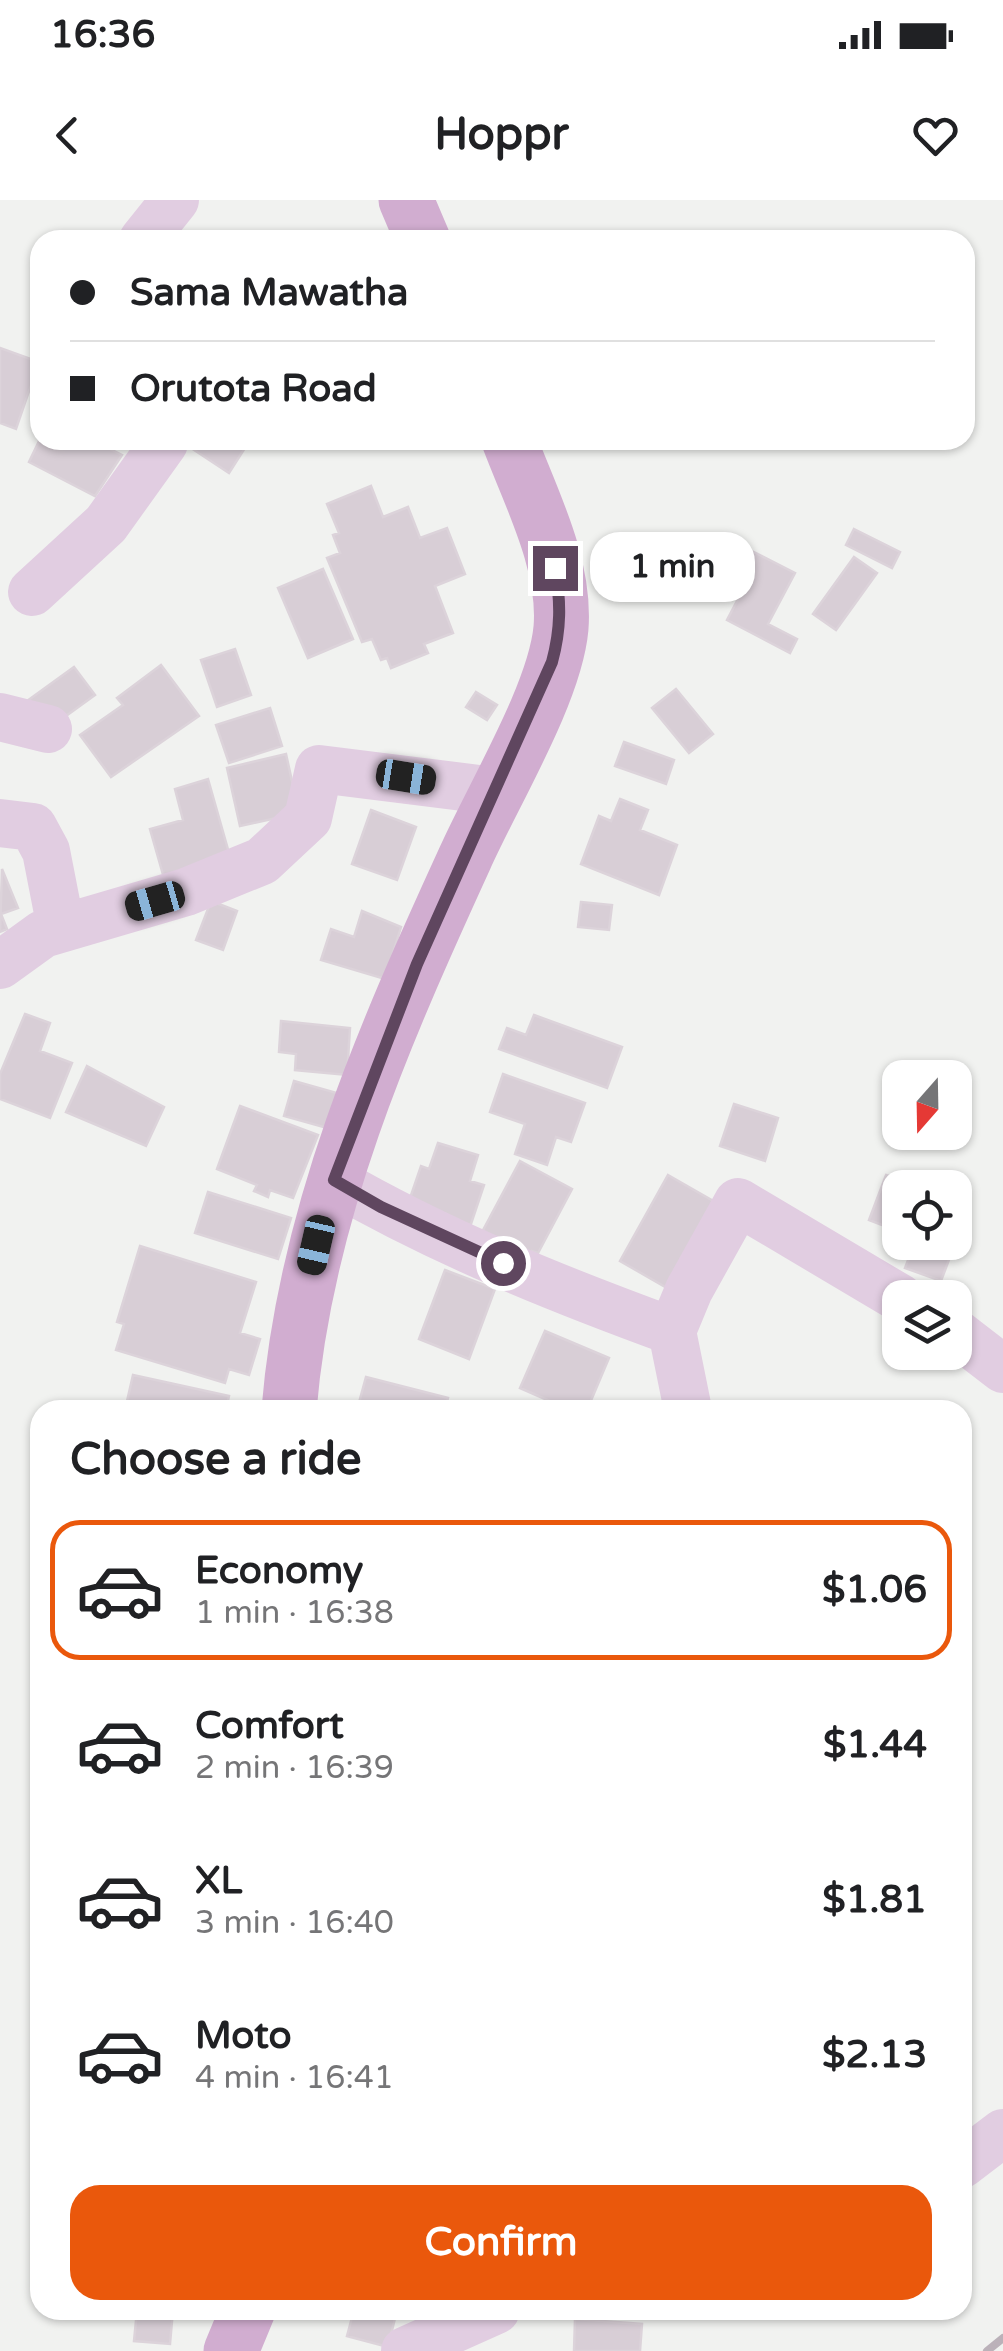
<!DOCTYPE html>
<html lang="en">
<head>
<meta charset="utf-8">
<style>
	body { margin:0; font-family:"Varela Round",sans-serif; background:#f2f2f2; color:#202124; height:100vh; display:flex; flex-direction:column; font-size:38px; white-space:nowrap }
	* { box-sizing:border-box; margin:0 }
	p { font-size:32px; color:#757577 }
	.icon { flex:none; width:55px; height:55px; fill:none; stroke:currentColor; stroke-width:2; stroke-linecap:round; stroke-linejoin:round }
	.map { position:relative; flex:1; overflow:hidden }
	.panel { position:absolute; left:30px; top:1200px; width:942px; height:920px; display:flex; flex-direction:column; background:#fff; border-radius:30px; box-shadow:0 2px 8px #0004 }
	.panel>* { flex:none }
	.hud { position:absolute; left:30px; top:30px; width:945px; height:220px; border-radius:30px; box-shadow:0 2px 8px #0004; display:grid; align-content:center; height:220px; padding:0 40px; background:#fff }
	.needle { width:65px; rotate:200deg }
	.fabs { position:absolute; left:882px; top:860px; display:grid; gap:20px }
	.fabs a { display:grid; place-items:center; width:90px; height:90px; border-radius:20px; background:#fff; box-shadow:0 2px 8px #0004; font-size:50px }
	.end { position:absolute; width:45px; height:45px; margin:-22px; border:12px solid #5f465f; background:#fff; box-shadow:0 0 0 5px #fff }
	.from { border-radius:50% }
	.bubble { position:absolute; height:70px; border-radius:30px; background:#fff; box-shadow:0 2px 8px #0004; font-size:32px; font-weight:800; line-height:70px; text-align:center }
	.car { position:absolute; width:30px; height:60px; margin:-30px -15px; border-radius:12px; box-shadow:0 0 8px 2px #0007; background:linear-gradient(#222 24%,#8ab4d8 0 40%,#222 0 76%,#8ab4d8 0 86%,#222 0) }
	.hud b { display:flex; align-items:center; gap:35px; height:95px; font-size:38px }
	.hud b+b { border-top:2px solid #e0e0e0 }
	.hud i { width:25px; height:25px; background:#202124 }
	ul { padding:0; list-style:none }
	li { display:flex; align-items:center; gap:30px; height:140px; margin:0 20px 15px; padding:0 20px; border:5px solid transparent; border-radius:30px }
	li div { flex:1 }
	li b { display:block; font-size:38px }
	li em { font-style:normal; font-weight:800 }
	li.current { border-color:#ea580c }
	li>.icon { width:90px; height:90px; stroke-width:1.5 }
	h2 { padding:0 40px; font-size:45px; line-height:120px }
	.button { display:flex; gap:20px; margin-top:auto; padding:20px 40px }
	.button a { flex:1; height:115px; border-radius:30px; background:#ea580c; color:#fff; font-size:40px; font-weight:800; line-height:115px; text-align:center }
	.status { display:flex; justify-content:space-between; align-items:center; height:70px; padding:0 50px; background:#fff; direction:ltr }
	.status svg { height:28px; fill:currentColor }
	header { display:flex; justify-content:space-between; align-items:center; height:130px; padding:0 40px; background:#fff; font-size:45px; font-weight:800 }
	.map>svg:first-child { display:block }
	.building { fill:#d8ced6; stroke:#dcd3da; stroke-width:2.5 }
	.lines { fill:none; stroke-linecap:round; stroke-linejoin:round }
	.minor { stroke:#e1cde1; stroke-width:48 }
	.major { stroke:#d1add0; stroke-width:55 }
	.rail { stroke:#bbb1b9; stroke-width:8 }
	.route { stroke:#5f465f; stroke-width:12 }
</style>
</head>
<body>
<div class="status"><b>16:36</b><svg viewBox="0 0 49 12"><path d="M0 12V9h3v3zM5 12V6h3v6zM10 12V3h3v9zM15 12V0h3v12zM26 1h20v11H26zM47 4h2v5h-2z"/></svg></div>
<header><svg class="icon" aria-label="back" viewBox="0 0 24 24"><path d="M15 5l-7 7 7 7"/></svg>Hoppr<svg class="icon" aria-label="heart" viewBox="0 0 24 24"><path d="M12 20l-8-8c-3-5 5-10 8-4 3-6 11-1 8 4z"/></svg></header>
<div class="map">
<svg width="1003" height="2151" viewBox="0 0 1003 2151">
	<rect width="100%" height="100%" fill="#f1f2f0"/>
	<path class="building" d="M0 148 39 162 16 229 0 223Z
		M40 239 92 240 122 255 95 296 29 262Z
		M196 240H250L229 273 191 248Z
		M371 286 383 317 408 307 420 338 447 328 465 374 435 386 453 433 424 444 428 453 391 468 387 458 381 460 372 439 362 442 327 358 340 353 333 335 339 333 327 304Z
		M854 329 900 352 892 368 846 345Z
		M752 351 795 373 768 424 797 439 790 453 727 420 738 399 728 394Z
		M854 357 877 373 836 430 813 414Z
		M323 369 353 439 308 458 278 388Z
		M235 449 251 495 217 507 201 460Z
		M161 465 199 516 111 577 80 535 123 505 117 498Z
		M74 467 95 495 48 529 27 501Z
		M676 489 713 534 689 553 652 508Z
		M476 492 497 505 487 520 466 507Z
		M270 508 282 546 229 563 216 525Z
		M624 542 674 560 666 584 615 566Z
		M286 554 299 613 240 626 227 568Z
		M208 579 233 667 166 685 150 629 183 620 175 589Z
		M620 599 648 610 640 630 677 645 659 695 581 664 599 616 611 621Z
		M371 610 416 627 397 680 352 664Z
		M2 669 18 708 1 714 7 729 0 732Z
		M211 701 237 711 223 750 196 740Z
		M581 702 612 705 609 730 578 727Z
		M362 711 401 727 385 779 321 760 331 729 354 737Z
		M25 814 50 823 40 851 72 863 50 918 0 899V874Z
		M534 815 622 847 607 888 499 849 507 828 526 835Z
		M281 821 350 828 347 875 295 870 296 854 279 852Z
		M87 866 164 907 146 946 66 912Z
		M503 874 585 903 571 942 556 937 547 965 515 954 525 924 490 912Z
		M294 881 337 893 327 928 284 916Z
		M734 904 778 918 765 961 720 946Z
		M240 906 318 935 293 998 270 990 268 997 254 991 257 985 217 969Z
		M438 943 478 955 470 981 484 985 470 1027 407 1007 421 966 429 969Z
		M520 961 572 989 538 1053 532 1051 528 1059 481 1034Z
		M668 975 715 1002 667 1088 620 1061Z
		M886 975 921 988H900V1032L869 1020Z
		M208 992 291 1018 278 1059 195 1033Z
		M956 1041 941 1081 905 1068 915 1042Z
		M140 1046 256 1082 240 1133 260 1139 249 1175 229 1169 225 1183 116 1150 124 1124 117 1122Z
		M445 1070 495 1089 469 1159 419 1139Z
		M545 1131 609 1158 587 1210H570L520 1188Z
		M133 1175 229 1196 226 1210H125Z
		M366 1177 448 1198 445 1210H357Z
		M137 2110H173L170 2144 134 2141Z
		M354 2110H397L388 2147 347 2136Z
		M575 2119 642 2124 640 2151H574Z"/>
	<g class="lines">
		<path class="minor" d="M143 40 175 0
			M32 392 106 324 164 243 159 240
			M0 517 48 529
			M0 623 33 627 46 651 61 728
			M0 765 43 734 186 692 262 661 308 618 319 569 495 591
			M333 980C440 1042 557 1089 672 1131
			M955 1132 1003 1169
			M688 1210 672 1131 689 1090 738 1002 900 1098
			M962 1964 1003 1933
			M405 2151 496 2110"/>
		<path class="major" d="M406 0 423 40
			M289 1210C305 1014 384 835 465 658 493 595 555 494 561 428 566 364 531 298 509 240
			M231 2151 248 2110"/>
		<path class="rail" d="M987 2151 1003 2138"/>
	</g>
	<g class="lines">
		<path class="route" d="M503 1063 381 1007 334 980 417 764 552 462C561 429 561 402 555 368"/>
	</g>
</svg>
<div class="fabs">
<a><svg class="needle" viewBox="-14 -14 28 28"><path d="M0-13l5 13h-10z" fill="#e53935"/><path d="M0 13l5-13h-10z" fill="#757577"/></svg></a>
<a><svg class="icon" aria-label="locate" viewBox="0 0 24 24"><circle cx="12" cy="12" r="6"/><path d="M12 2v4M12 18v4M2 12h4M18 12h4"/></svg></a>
<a><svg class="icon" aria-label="layers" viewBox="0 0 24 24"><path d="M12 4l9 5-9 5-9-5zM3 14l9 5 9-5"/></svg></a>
</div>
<i class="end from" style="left:503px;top:1063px"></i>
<i class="end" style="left:555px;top:368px"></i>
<div class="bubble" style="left:590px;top:332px;width:165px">1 min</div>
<i class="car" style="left:406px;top:577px;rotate:99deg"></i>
<i class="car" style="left:155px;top:701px;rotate:254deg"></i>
<i class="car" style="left:316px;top:1045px;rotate:193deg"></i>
<div class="hud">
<b><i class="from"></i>Sama Mawatha</b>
<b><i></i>Orutota Road</b>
</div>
<section class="panel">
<h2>Choose a ride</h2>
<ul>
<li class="current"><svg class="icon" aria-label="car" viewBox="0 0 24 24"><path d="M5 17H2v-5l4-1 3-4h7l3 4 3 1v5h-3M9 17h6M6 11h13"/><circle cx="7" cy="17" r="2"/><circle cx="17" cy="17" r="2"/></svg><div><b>Economy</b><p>1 min · 16:38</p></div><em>$1.06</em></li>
<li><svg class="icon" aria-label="car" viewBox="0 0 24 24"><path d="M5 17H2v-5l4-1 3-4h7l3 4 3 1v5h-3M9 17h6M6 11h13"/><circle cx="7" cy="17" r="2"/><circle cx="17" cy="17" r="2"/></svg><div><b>Comfort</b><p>2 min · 16:39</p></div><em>$1.44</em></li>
<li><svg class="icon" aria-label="car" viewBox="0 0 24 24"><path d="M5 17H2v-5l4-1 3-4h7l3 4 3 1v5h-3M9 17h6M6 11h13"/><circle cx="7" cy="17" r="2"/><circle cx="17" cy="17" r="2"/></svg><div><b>XL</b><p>3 min · 16:40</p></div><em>$1.81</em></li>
<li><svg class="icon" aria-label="car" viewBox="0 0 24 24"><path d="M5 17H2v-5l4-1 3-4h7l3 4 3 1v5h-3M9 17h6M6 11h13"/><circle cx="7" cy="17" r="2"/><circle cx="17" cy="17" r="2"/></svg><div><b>Moto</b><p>4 min · 16:41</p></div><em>$2.13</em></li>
</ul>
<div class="button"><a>Confirm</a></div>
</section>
</div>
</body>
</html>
